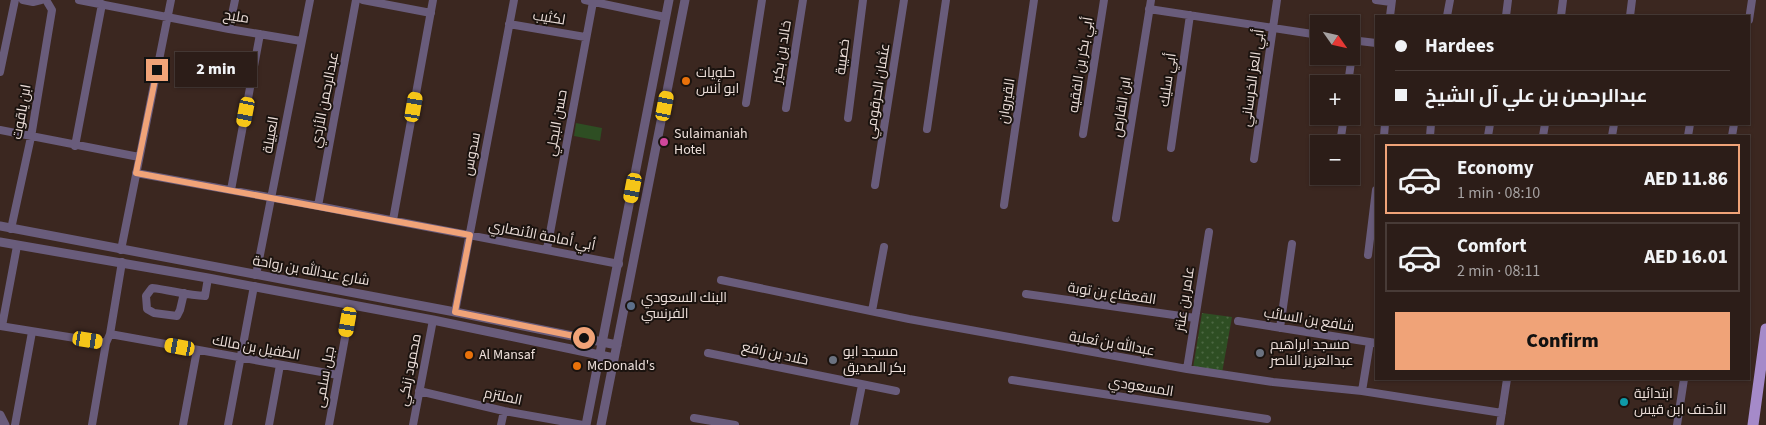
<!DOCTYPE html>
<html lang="en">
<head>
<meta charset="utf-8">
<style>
	body { margin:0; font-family:"Source Sans 3",Cairo,sans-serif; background:#342621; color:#f1f3f6; height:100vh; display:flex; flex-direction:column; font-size:19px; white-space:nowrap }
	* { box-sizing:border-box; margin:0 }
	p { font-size:16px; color:#a6a2a2 }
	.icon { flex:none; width:28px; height:28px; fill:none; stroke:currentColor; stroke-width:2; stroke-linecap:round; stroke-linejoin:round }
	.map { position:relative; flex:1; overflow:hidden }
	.side { position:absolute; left:1375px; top:135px; width:375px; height:245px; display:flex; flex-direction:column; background:#2c1d18; border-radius:0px; box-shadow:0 1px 4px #0004,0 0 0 1px #483b37 }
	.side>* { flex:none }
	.guide { position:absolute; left:1375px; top:15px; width:375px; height:110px; border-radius:0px; box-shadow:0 1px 4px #0004,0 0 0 1px #483b37; display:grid; align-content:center; height:110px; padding:0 20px; background:#2c1d18 }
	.needle { width:32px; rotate:124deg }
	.fabs { position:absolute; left:1310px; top:15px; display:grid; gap:10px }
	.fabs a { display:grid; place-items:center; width:50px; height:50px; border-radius:0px; background:#2c1d18; box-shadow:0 1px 4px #0004,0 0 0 1px #483b37; font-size:25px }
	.end { position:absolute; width:22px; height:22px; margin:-11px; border:6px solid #f0a378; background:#111; box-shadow:0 0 0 2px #111 }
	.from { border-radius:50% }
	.bubble { position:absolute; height:35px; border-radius:0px; background:#2c1d18; box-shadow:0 1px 4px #0004,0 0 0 1px #483b37; font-size:16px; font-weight:800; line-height:35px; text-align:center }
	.car { position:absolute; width:15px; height:30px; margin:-15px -8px; border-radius:6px; box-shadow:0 0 4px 1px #0007; background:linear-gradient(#f5c518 24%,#345 0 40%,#f5c518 0 76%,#345 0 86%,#f5c518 0) }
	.guide b { display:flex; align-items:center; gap:18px; height:48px; font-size:19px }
	.guide b+b { border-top:1px solid #483b37 }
	.guide i { width:12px; height:12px; background:#f1f3f6 }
	ul { padding:9px 0 0; list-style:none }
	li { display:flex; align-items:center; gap:15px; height:70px; margin:0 10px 8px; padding:0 10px; border:2px solid #483b37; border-radius:0px }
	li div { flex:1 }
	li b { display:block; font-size:19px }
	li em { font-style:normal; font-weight:800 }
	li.selected { border-color:#f0a378 }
	li>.icon { width:45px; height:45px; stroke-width:1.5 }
	.primary-button { display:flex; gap:10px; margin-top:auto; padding:10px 20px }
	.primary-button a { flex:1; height:58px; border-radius:0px; background:#f0a378; color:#111; font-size:20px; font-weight:800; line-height:58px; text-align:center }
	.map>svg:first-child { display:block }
	.grass { fill:url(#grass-dots) }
	.park { fill:#2e4e23 }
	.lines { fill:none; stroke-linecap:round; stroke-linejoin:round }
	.minor { stroke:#695c7b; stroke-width:8 }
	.tertiary { stroke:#695c7b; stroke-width:9 }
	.primary { stroke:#a58ac9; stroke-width:11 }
	.route { stroke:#f0a378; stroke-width:6 }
	.food-dot { fill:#e8710a; stroke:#1b130f; stroke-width:2 }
	.hotel-dot { fill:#d1479c; stroke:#1b130f; stroke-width:2 }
	.service-dot { fill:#5c6f8a; stroke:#1b130f; stroke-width:2 }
	.worship-dot { fill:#6b7280; stroke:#1b130f; stroke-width:2 }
	.culture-dot { fill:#0f9aa8; stroke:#1b130f; stroke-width:2 }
	.labels { text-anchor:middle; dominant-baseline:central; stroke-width:4; stroke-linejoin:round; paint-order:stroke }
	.street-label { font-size:14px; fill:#ecded9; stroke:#1b130f }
	.poi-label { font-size:14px; fill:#ecded9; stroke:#1b130f; text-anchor:start }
</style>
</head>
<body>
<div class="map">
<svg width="1766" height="425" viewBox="0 0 1766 425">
	<defs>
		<pattern id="grass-dots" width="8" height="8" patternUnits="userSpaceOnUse" patternTransform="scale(1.25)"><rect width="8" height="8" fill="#2e4e23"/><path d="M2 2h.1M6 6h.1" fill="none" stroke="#4c6742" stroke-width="1.8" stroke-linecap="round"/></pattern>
	</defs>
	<rect width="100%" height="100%" fill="#3b2720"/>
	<path class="grass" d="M1202 313 1232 317 1222 373 1193 368Z"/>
	<path class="park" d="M576 123 602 128 600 141 574 136Z"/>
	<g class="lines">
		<path class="minor" d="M23 0 33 2 41 0
			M79 0 229 29 301 41
			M363 0 431 13
			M585 0 665 17
			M1376 0 1391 2
			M1149 9 1319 35
			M1390 16 1392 0
			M1447 16 1450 0
			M1506 16 1508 0
			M1561 16 1563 0
			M1630 16 1632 0
			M1749 20 1752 0
			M509 24 585 37
			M229 29 235 0
			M1351 40 1376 43
			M0 72 15 0
			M1348 84 1354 40
			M746 103 762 0
			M786 108 803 0
			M848 118 863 0
			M927 129 946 0
			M0 130 139 157
			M1083 134 1104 0
			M1384 136 1385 124
			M1430 136 1431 124
			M1488 136 1490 124
			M1543 136 1545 124
			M1612 136 1614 124
			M1688 136 1690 124
			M1732 136 1734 124
			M1340 144 1344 116
			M75 146 102 4
			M1171 148 1190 15
			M1254 159 1277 0
			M136 173 318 206 619 264
			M875 185 904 0
			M231 190 260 34
			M1004 205 1034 0
			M318 206 356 0
			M1116 218 1151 0
			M393 220 433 0
			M11 229 31 137 52 10 46 0
			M547 249 593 2
			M121 250 171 0
			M1368 255 1376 190
			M256 275 310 0
			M721 280 909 319 1187 369 1273 382 1362 391 1502 413
			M184 293 180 310 177 316 154 313 147 309 146 296 152 288C170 290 187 295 205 296L208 278
			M1026 294 1195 318
			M872 311 884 247
			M455 312 514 0
			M1238 321 1376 343
			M0 326 106 343
			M2 326 17 246
			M1280 328 1292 244
			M110 334 338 375
			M708 353 896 391
			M1187 369 1209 232
			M1012 380 1267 419
			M419 391 504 411 583 425
			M1362 391 1370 342
			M694 418 735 425
			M15 425 32 332
			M92 425 106 343 110 334 122 262
			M183 425 197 350
			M228 425 254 286
			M269 425 280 365
			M329 425 351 305
			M413 425 433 320
			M501 425 504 411
			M854 425 862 385
			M1500 425 1507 379
			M1677 425 1684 379"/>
		<path class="tertiary" d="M0 226 455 312 617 345
			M0 242 208 278 433 320 614 358
			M0 415 5 425
			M586 425 669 0
			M601 425 685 0"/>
		<path class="primary" d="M1753 425 1766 329"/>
	</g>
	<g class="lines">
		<path class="route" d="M157 70 136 173 470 235 455 312 584 338"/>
	</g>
	<g class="food-dot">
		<circle cx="686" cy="81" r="5"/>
		<circle cx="469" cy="355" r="5"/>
		<circle cx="577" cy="366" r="5"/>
	</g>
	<circle class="hotel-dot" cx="664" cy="142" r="5"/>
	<circle class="service-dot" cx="631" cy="306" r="5"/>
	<g class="worship-dot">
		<circle cx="1260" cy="353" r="5"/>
		<circle cx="833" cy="360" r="5"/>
	</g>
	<circle class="culture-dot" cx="1624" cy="402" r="5"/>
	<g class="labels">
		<g class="street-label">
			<text transform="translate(236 17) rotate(9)">مليح</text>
			<text transform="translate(549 18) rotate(9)">لكثيب</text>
			<text transform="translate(782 52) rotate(-81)">خالد بن بكير</text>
			<text transform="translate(843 57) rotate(-83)">خصيبة</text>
			<text transform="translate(1081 65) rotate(-81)">أبي بكر بن الفقيه</text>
			<text transform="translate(1253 78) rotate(-82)">أبي العز الخرساني</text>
			<text transform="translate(1168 80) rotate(-82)">أبي سليك</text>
			<text transform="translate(878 91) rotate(-81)">عثمان الحرقومي</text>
			<text transform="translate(325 100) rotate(-79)">عبدالرحمن الأزدي</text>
			<text transform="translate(1007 101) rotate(-81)">القيروان</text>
			<text transform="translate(1122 107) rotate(-81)">ابن القارص</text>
			<text transform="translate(22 112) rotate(-80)">ابن ياقوت</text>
			<text transform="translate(557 123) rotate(-80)">حسن البجلي</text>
			<text transform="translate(271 135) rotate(-80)">العبيلة</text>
			<text transform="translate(472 154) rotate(-79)">سدوس</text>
			<text transform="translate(542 236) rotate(11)">أبي أمامة الأنصاري</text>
			<text transform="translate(311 271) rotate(10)">شارع عبدالله بن رواحة</text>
			<text transform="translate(1112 294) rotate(8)">القعقاع بن توبة</text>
			<text transform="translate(1185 299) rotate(-81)">عامر بن عنتر</text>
			<text transform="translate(1309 320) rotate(9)">شافع بن السائب</text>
			<text transform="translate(1112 344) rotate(10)">عبدالله بن ثعلبة</text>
			<text transform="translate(256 348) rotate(10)">الطفيل بن مالك</text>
			<text transform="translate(775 354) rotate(12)">خلاد بن رافع</text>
			<text transform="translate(410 370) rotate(-79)">محمود زنكي</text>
			<text transform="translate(325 377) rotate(-80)">جبل سلمى</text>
			<text transform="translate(1141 387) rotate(9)">المسعودي</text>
			<text transform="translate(503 397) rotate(12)">الملتزم</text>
		</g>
		<g class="poi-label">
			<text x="696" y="73">حلويات<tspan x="696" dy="16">ابو أنس</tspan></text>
			<text x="674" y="134">Sulaimaniah<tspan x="674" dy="16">Hotel</tspan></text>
			<text x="641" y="298">البنك السعودي<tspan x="641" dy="16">الفرنسي</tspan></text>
			<text x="1270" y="345">مسجد ابراهيم<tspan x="1270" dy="16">عبدالعزيز الناصر</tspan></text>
			<text x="843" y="352">مسجد ابو<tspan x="843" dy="16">بكر الصديق</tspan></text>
			<text x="479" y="355">Al Mansaf</text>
			<text x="587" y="366">McDonald's</text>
			<text x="1634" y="394">ابتدائية<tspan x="1634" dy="16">الأحنف ابن قيس</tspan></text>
		</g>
	</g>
</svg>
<div class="fabs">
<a><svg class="needle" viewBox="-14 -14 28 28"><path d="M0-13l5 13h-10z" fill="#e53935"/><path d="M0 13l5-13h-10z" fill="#a6a2a2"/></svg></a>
<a>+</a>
<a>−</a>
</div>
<i class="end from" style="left:584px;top:338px"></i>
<i class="end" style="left:157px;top:70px"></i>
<div class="bubble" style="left:175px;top:52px;width:82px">2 min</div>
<i class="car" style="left:665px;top:106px;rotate:11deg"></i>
<i class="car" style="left:414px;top:107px;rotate:10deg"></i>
<i class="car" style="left:246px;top:112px;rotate:191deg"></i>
<i class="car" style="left:633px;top:188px;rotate:191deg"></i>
<i class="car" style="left:348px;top:322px;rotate:190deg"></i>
<i class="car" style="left:88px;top:340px;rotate:99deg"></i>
<i class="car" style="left:180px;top:347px;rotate:280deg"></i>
<div class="guide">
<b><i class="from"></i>Hardees</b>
<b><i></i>عبدالرحمن بن علي آل الشيخ</b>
</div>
<section class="side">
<ul>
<li class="selected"><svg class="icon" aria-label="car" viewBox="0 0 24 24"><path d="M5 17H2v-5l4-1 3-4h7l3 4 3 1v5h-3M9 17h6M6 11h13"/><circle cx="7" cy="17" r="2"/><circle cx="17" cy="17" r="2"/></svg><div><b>Economy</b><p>1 min · 08:10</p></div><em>AED 11.86</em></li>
<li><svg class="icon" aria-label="car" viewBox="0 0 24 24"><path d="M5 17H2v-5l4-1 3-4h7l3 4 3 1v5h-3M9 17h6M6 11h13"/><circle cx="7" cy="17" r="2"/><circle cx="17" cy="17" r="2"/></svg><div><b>Comfort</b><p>2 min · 08:11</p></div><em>AED 16.01</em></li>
</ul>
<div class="primary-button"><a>Confirm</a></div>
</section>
</div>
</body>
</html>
